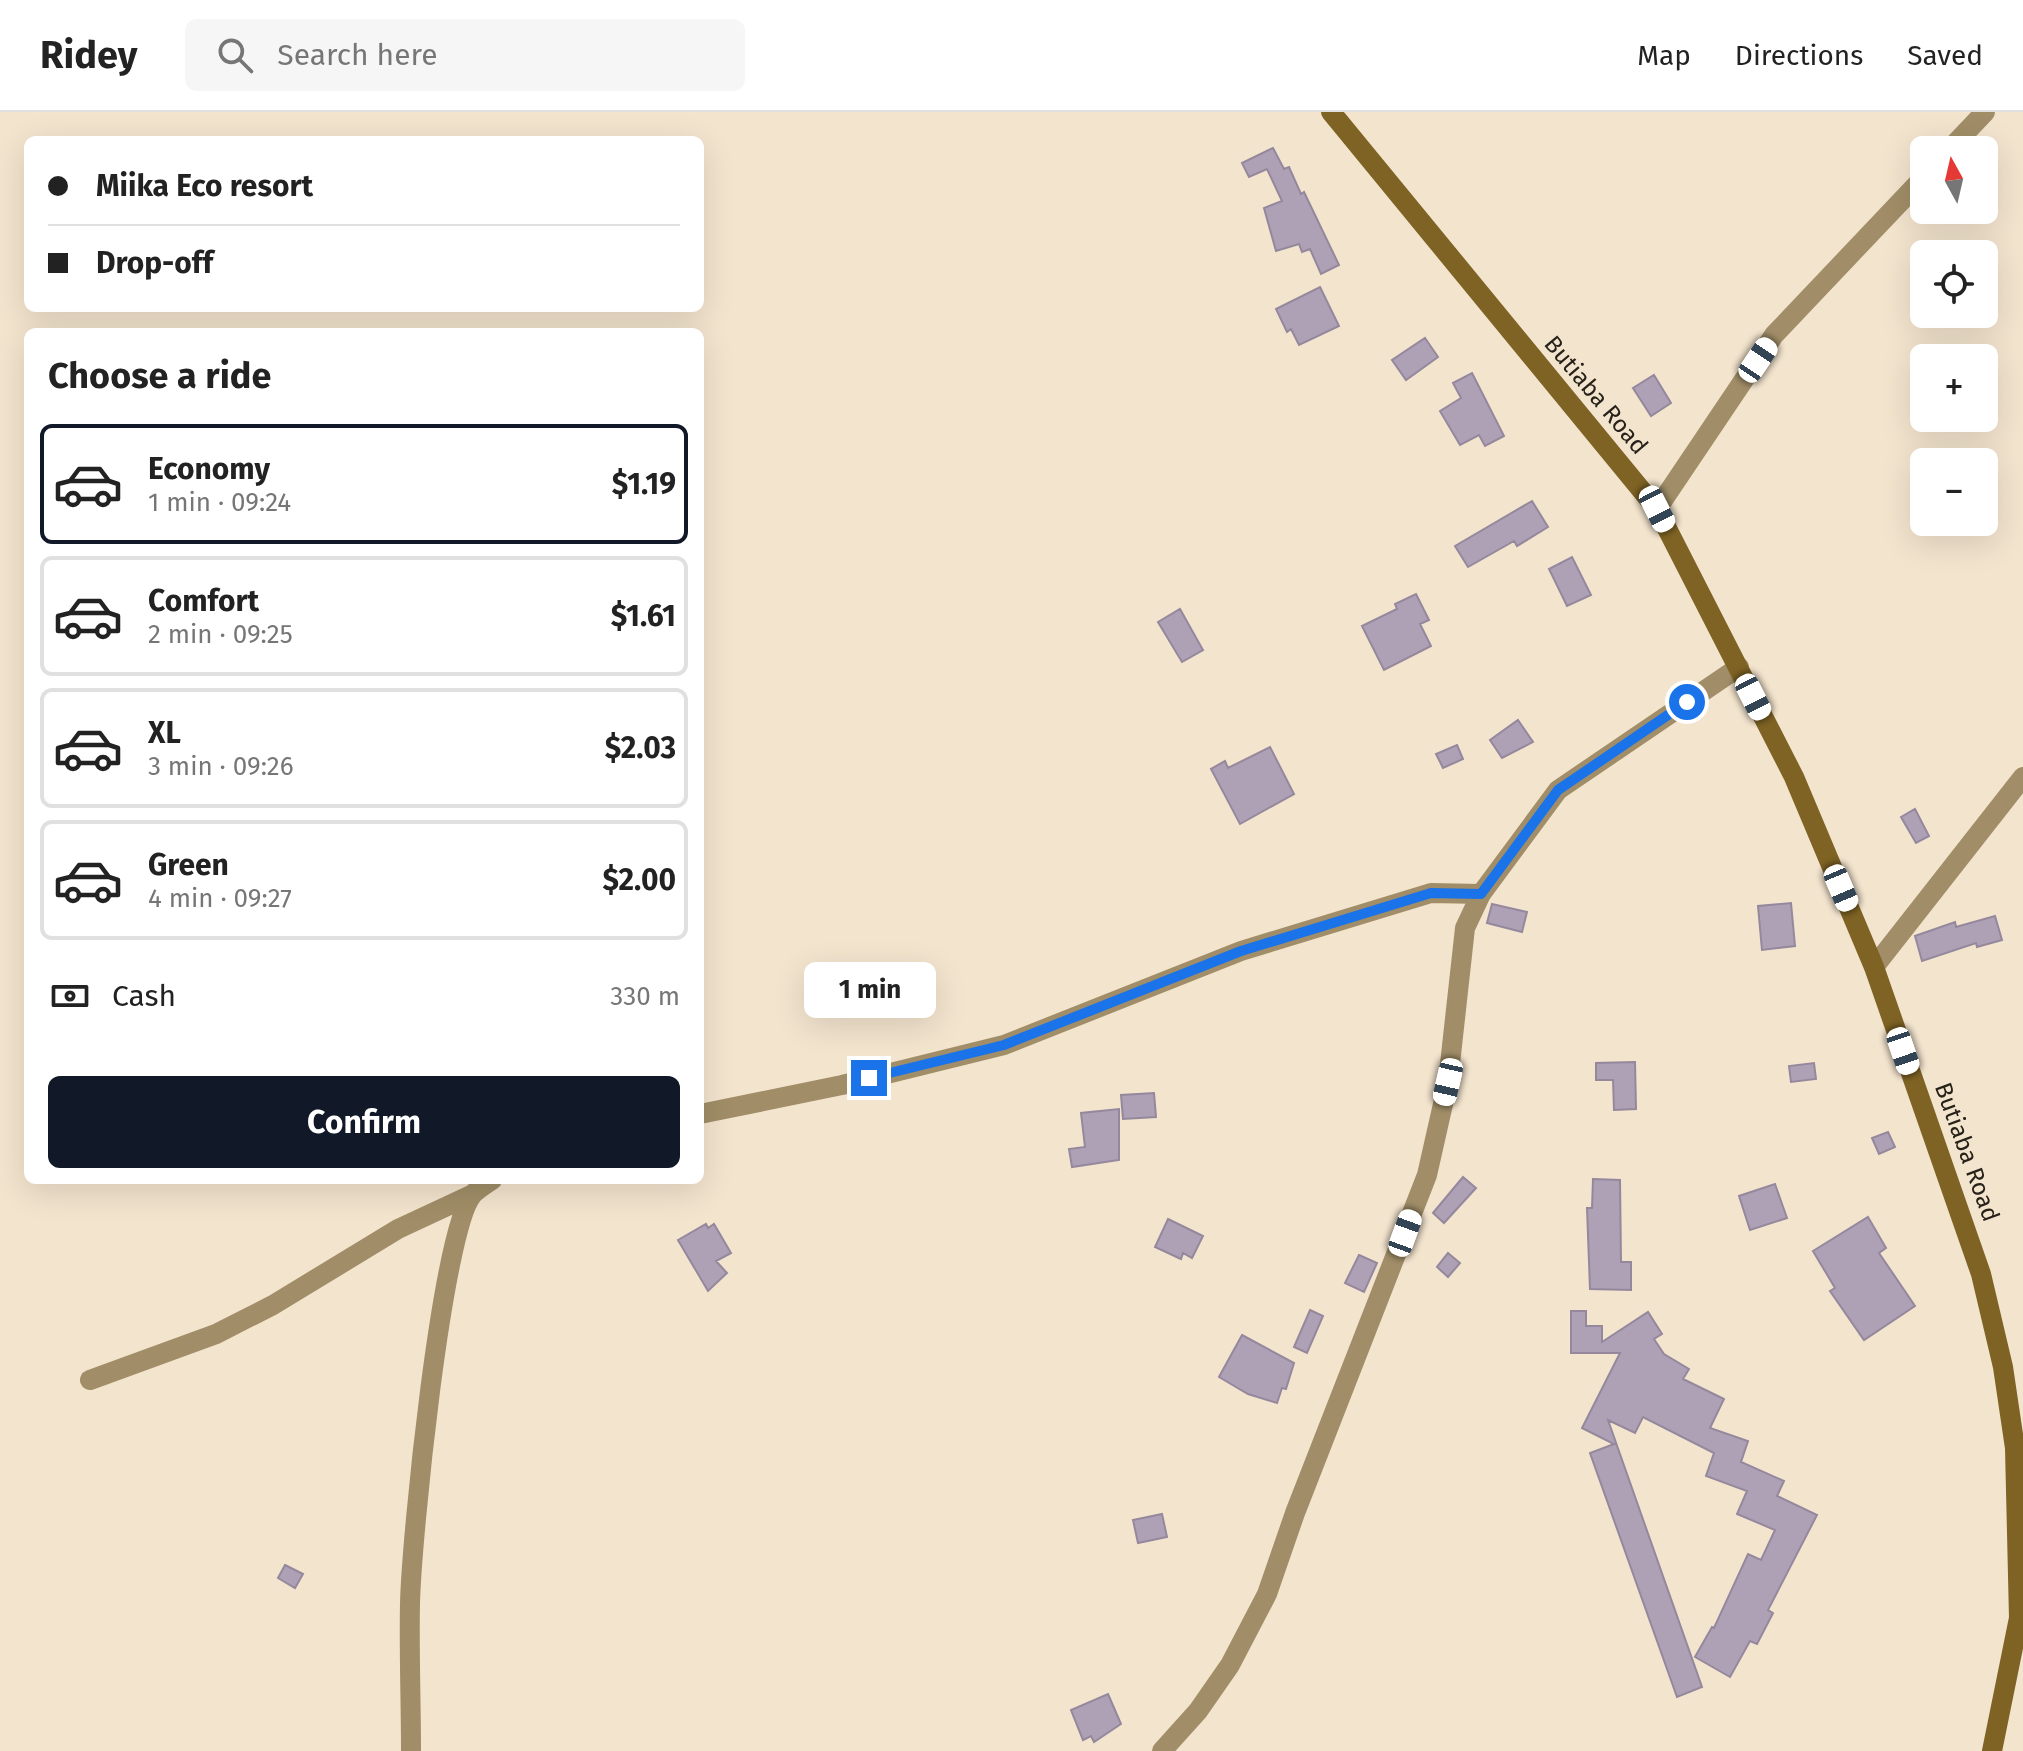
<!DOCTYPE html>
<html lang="en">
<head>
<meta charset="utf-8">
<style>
	body { margin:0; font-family:"Fira Sans",sans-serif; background:#f6f6f6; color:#222; height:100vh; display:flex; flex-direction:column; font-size:30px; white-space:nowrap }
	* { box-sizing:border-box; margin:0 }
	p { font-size:26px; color:#767676 }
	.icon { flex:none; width:44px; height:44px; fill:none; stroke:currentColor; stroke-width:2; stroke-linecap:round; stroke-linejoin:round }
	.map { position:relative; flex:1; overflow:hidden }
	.side { position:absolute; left:24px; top:216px; width:680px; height:856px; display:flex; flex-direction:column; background:#fff; border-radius:12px; box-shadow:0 8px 32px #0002 }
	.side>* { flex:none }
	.guide { position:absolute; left:24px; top:24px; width:680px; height:176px; border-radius:12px; box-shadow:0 8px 32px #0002; display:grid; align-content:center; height:176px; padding:0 24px; background:#fff }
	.needle { width:52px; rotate:352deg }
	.tools { position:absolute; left:1910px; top:24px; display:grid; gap:16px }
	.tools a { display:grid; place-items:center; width:88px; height:88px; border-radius:12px; background:#fff; box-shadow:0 8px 32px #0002; font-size:40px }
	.end { position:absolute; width:36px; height:36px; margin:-18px; border:10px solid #1a73e8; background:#fff; box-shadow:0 0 0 4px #fff }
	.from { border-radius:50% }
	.bubble { position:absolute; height:56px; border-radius:12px; background:#fff; box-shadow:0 8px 32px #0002; font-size:26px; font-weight:700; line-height:56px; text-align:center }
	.car { position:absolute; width:24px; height:48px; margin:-24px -12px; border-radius:10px; box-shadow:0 0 6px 2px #0007; background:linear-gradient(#fff 24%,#345 0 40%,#fff 0 76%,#345 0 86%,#fff 0) }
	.guide b { display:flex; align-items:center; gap:28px; height:76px; font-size:30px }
	.guide b+b { border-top:2px solid #e0e0e0 }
	.guide i { width:20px; height:20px; background:#222 }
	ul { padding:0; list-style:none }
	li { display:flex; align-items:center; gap:24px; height:120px; margin:0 16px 12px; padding:0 8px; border:4px solid #e0e0e0; border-radius:12px }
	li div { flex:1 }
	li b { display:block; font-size:30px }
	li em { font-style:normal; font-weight:700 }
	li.active { border-color:#111827 }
	li>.icon { width:72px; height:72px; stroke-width:1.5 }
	h2 { padding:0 24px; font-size:36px; line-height:96px }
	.pay { display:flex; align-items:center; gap:20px; height:88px; padding:0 24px; font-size:30px }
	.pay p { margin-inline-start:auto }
	.primary-button { display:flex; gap:16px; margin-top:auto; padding:16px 24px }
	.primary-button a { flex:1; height:92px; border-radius:12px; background:#111827; color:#fff; font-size:32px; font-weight:700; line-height:92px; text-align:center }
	header { display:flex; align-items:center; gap:48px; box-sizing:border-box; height:112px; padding:0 40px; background:#fff; border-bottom:2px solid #e0e0e0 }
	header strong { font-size:38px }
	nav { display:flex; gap:44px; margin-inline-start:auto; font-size:28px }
	.search { width:560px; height:72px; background:#f6f6f6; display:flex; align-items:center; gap:20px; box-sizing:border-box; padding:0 28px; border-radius:12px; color:#767676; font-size:30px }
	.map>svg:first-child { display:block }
	.building { fill:#aea1b6; stroke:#95889d; stroke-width:2 }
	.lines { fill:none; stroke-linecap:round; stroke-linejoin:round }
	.minor { stroke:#a18e68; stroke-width:20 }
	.tertiary { stroke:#a18e68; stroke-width:20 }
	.secondary { stroke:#7f6324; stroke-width:20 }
	.route { stroke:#1a73e8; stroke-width:10 }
	.labels { text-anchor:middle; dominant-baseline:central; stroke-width:7; stroke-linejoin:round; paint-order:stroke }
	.street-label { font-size:24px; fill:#262119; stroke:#f3e4ce }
</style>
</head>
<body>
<header>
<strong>Ridey</strong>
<div class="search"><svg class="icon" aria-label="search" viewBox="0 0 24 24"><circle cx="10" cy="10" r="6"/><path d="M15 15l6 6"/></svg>Search here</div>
<nav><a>Map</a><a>Directions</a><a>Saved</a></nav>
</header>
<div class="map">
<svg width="2023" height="1639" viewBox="0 0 2023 1639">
	<rect width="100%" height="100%" fill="#f3e4ce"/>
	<path class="building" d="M1273 36 1284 57 1289 55 1301 82 1304 80 1339 153 1321 162 1310 137 1302 140 1299 132 1276 139 1264 96 1282 89 1267 57 1249 65 1242 51Z
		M1320 175 1339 214 1299 233 1291 217 1287 220 1276 197Z
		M1425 226 1438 245 1406 268 1392 248Z
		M1472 261 1504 324 1485 334 1479 323 1460 333 1440 299 1461 286 1453 271Z
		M1654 263 1671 291 1651 304 1633 276Z
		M1532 389 1548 415 1517 434 1514 429 1468 455 1455 434Z
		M1572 445 1591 483 1567 494 1549 457Z
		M1416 482 1429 508 1420 512 1431 534 1384 558 1362 514 1397 497 1395 492Z
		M1180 497 1203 538 1182 550 1158 510Z
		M1518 608 1533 630 1502 646 1490 628Z
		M1457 633 1463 647 1443 656 1436 642Z
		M1270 635 1294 682 1240 712 1211 657 1225 649 1228 656Z
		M1915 697 1929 724 1916 731 1901 705Z
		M1791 791 1795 834 1762 838 1758 794Z
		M1492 792 1527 800 1522 820 1487 811Z
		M1995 804 2002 828 1977 835 1976 831 1922 849 1915 824 1955 810 1956 815Z
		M1635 950 1636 997 1614 998 1613 968H1596V951Z
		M1814 951 1816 967 1791 970 1789 954Z
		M1154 981 1156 1005 1123 1007 1121 983Z
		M1119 997V1048L1072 1055 1069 1037 1085 1035 1081 1001Z
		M1888 1020 1895 1035 1879 1042 1872 1026Z
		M1463 1065 1476 1076 1444 1111 1433 1101Z
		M1593 1067 1620 1068 1621 1150H1631V1178L1590 1177 1587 1096H1592Z
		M1775 1072 1787 1106 1750 1118 1739 1084Z
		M1868 1105 1886 1136 1879 1141 1915 1194 1864 1228 1830 1179 1835 1176 1813 1139Z
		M1168 1107 1203 1124 1192 1146 1183 1141 1181 1147 1155 1135Z
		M706 1112 708 1116 714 1112 731 1141 716 1149 727 1161 708 1179 678 1128Z
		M1448 1141 1460 1151 1448 1165 1437 1155Z
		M1359 1143 1377 1151 1364 1180 1345 1171Z
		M1310 1198 1323 1204 1307 1241 1294 1235Z
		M1571 1199H1586V1214H1602V1230L1648 1200 1662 1222 1654 1227 1664 1242 1689 1257 1683 1267 1724 1287 1710 1316 1748 1329 1741 1350 1784 1369 1777 1384 1817 1403 1768 1498 1773 1501 1757 1532 1750 1529 1730 1565 1695 1545 1712 1515 1714 1516 1748 1442 1761 1448 1775 1418 1737 1402 1747 1379 1706 1364 1714 1341 1643 1305 1635 1321 1608 1308 1702 1575 1677 1585 1590 1341 1614 1332 1582 1316 1620 1241H1571Z
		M1242 1223 1294 1251 1286 1277 1282 1276 1277 1291 1248 1282 1219 1265Z
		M1162 1402 1167 1425 1138 1431 1133 1408Z
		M285 1453 303 1462 295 1476 278 1466Z
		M1108 1582 1121 1612 1094 1630 1091 1624 1083 1628 1071 1598Z"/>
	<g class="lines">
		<path class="minor" d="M1949 38 1985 0
			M1657 397 1774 223 1924 65
			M700 1002 842 973 1004 933 1241 839 1431 781 1481 782
			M90 1268 216 1222 273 1193 398 1117 471 1083
			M411 1639C411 1590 409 1541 410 1492 411 1432 442 1116 473 1082 478 1077 486 1072 492 1068
			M1162 1639 1198 1599 1230 1553 1267 1482 1295 1401 1427 1063 1448 970 1465 816 1481 782 1558 678 1739 555"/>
		<path class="tertiary" d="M1874 855 2023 665"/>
		<path class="secondary" d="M1331 0 1657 397 1794 665 1874 855 1981 1162 2003 1255 2015 1336 2019 1506 1992 1639"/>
	</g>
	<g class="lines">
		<path class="route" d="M869 966 1004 933 1241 839 1431 781 1481 782 1558 678 1687 590"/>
	</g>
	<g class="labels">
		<g class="street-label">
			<text transform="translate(1596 283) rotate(50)">Butiaba Road</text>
			<text transform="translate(1967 1040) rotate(70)">Butiaba Road</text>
		</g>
	</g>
</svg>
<div class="tools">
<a><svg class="needle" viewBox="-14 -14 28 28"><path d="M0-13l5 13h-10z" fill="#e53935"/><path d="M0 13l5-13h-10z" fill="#767676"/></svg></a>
<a><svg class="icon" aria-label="locate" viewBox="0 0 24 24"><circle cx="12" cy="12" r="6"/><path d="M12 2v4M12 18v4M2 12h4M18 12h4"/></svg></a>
<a>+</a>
<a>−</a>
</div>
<i class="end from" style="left:1687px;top:590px"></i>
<i class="end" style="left:869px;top:966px"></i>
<div class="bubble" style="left:804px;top:850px;width:132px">1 min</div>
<i class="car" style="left:1758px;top:248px;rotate:34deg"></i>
<i class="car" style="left:1657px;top:397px;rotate:153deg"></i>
<i class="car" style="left:1753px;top:585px;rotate:153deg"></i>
<i class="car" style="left:1841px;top:776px;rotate:157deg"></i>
<i class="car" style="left:1903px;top:939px;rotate:161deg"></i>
<i class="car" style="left:1448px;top:970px;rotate:193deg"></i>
<i class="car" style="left:1405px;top:1121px;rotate:20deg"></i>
<div class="guide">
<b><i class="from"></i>Miika Eco resort</b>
<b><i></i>Drop-off</b>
</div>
<section class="side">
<h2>Choose a ride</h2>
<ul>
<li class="active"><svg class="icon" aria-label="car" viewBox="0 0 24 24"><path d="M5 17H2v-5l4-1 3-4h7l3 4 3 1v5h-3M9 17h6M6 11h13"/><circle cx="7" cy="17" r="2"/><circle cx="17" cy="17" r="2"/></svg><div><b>Economy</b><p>1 min · 09:24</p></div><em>$1.19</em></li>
<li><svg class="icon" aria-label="car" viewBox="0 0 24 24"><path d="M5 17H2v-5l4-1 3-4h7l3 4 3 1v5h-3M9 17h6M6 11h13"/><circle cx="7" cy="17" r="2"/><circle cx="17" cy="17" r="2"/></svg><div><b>Comfort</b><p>2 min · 09:25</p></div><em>$1.61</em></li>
<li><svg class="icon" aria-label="car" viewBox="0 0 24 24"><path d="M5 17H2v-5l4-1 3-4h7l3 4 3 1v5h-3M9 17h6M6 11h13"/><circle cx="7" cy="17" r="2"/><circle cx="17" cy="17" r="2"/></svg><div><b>XL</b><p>3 min · 09:26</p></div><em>$2.03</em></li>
<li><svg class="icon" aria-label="car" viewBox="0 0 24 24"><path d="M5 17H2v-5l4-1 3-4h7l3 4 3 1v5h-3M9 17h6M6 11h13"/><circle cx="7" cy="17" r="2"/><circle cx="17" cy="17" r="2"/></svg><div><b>Green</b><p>4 min · 09:27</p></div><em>$2.00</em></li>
</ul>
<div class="pay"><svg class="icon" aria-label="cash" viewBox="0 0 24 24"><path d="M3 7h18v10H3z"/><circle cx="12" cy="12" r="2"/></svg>Cash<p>330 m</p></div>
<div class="primary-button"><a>Confirm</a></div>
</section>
</div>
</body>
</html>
